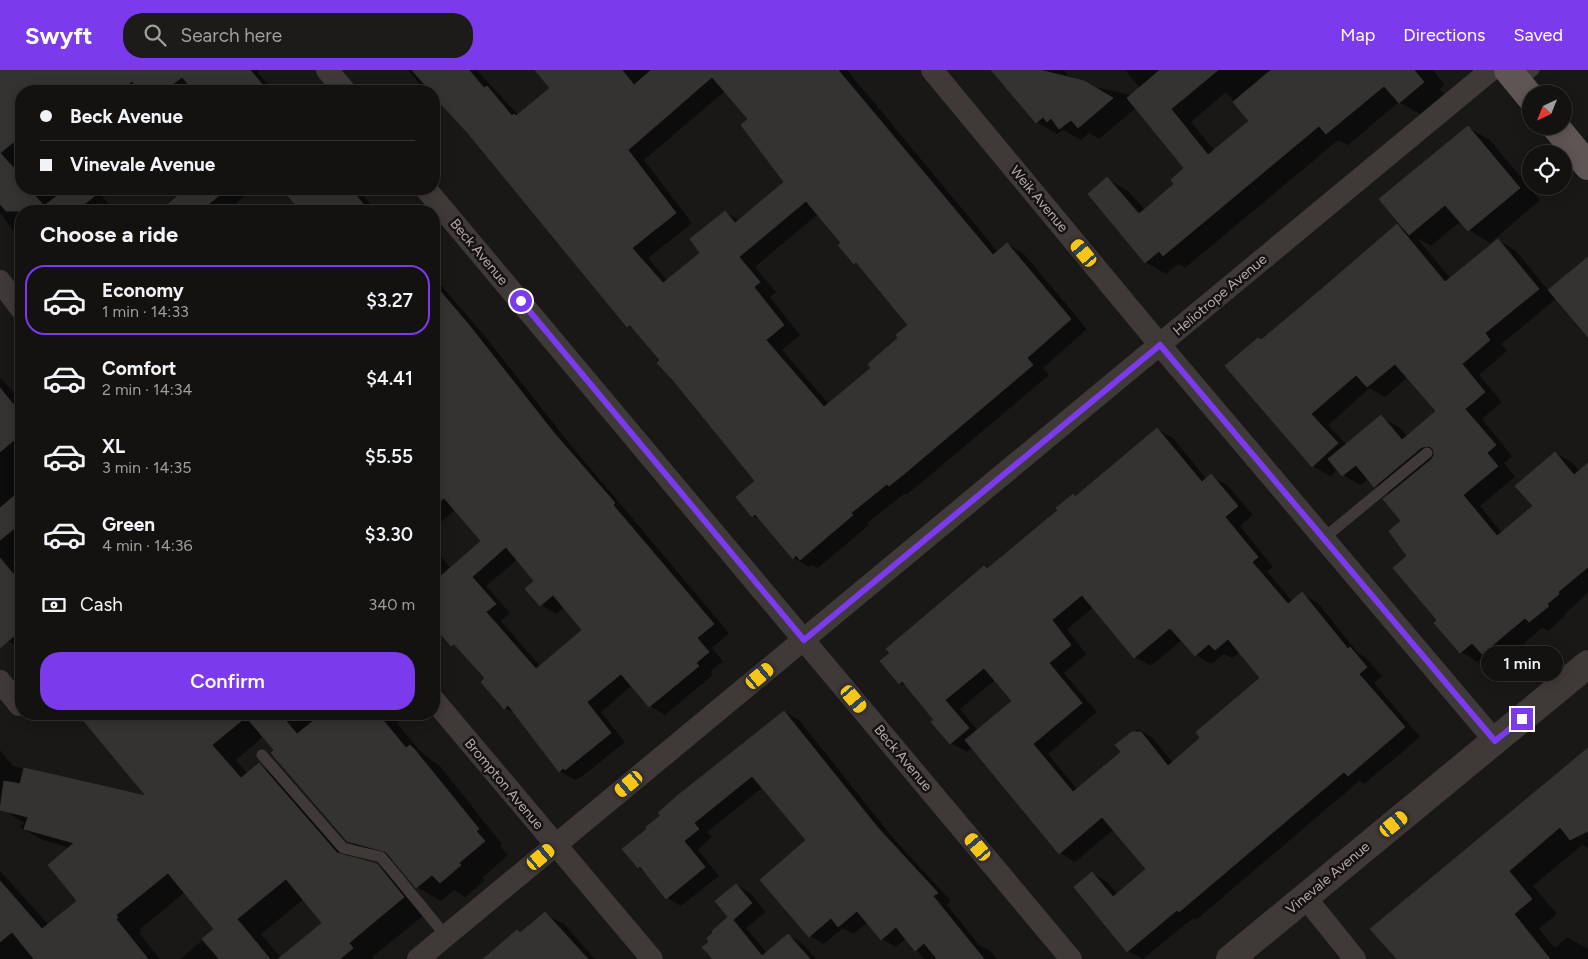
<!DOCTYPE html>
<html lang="en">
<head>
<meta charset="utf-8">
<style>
	body { margin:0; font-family:Figtree,sans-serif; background:#1c1b1a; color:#f1f3f6; height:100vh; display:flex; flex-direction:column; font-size:19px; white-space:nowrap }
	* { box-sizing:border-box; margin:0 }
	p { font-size:16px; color:#9d9e9f }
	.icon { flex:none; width:28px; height:28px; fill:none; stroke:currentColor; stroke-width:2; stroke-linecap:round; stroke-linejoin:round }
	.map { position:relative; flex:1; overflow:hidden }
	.panel { position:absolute; left:15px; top:135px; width:425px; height:515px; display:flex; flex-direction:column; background:#131211; border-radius:20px; box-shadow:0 2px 12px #0003,0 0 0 1px #323231 }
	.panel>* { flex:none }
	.banner { position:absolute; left:15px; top:15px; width:425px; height:110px; border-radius:20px; box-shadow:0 2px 12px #0003,0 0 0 1px #323231; display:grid; align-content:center; height:110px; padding:0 25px; background:#131211 }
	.needle { width:32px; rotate:223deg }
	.tools { position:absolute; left:1522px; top:15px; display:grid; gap:10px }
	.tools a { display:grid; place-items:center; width:50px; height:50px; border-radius:50%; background:#131211; box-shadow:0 2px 12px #0003,0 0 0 1px #323231; font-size:25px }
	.end { position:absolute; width:22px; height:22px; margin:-11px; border:6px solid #7c3aed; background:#fff; box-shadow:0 0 0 2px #fff }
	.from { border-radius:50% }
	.bubble { position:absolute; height:35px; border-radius:18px; background:#131211; box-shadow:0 2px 12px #0003,0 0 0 1px #323231; font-size:16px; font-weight:600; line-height:35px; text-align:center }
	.car { position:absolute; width:15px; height:30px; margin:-15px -8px; border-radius:6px; box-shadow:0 0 4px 1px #0007; background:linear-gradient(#f5c518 24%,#345 0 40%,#f5c518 0 76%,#345 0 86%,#f5c518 0) }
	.banner b { display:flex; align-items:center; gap:18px; height:48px; font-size:19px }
	.banner b+b { border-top:1px solid #323231 }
	.banner i { width:12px; height:12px; background:#f1f3f6 }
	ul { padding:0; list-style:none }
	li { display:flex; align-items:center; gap:15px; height:70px; margin:0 10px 8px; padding:0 15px; border:2px solid transparent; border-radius:20px }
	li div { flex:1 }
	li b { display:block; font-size:19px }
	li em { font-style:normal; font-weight:600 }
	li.on { border-color:#7c3aed }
	li>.icon { width:45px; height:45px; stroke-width:1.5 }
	h2 { padding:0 25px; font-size:22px; line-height:60px }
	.pay { display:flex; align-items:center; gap:12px; height:55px; padding:0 25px; font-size:19px }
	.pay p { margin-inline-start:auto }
	.primary-button { display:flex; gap:10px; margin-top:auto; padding:10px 25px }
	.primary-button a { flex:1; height:58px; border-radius:20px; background:#7c3aed; color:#fff; font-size:20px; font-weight:600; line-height:58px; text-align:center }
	header { display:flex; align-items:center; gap:30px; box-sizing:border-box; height:70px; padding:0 25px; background:#7c3aed; color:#fff }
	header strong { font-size:24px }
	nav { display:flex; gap:28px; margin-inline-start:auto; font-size:18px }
	.search { width:350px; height:45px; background:#1c1b1a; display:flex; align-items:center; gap:12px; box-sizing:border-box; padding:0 18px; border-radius:20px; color:#9d9e9f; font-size:19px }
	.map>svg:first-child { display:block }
	.shadow { fill:#0007; fill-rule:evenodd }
	.building { fill:#353332; stroke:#353231; fill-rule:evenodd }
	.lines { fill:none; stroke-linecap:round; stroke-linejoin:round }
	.service { stroke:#3f3938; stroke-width:11 }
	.minor { stroke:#3f3938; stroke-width:22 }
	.tertiary { stroke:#3f3938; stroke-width:28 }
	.primary { stroke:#5e5554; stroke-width:28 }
	.route { stroke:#7c3aed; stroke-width:6 }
	.labels { text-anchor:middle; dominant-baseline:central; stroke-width:5; stroke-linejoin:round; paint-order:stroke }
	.street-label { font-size:14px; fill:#baa9a9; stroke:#141312 }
</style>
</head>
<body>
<header>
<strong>Swyft</strong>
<div class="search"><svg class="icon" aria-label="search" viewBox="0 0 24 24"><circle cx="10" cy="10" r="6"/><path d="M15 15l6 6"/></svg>Search here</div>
<nav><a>Map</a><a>Directions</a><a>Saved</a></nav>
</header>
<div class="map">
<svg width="1588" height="889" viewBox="0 0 1588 889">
	<rect width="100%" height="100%" fill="#191817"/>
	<path class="shadow" d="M0 0H259L258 3 274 21H21V119H96L109 134 103 141H21V171L0 143Z
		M408 0H477L518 45 551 18 536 0H847L998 182 1007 174 1024 184 1087 259 1043 298 1049 305 921 413 906 425 904 424 867 453 869 455 818 498 812 495 810 497 794 488 762 451 753 446 756 411 661 290 636 260 628 256 468 62 444 34 434 28V21H426ZM725 21 750 49 786 112 740 151 725 142 702 183 668 211 648 188 692 153 644 90ZM818 144 855 193 862 197 910 255 872 298 829 334 782 280 800 265 770 227 776 222 755 197Z
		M993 0H1064L1073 12 1149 29 1125 0H1433L1445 15 1440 19 1444 24 1420 44 1399 32 1348 75 1338 70 1185 198 1178 194 1166 204 1145 192 1107 109 1128 121 1145 140 1176 114 1186 99 1136 38 1099 69 1089 63 1081 70 1063 60 1057 64 1036 52ZM1226 22 1250 51 1215 81 1191 52Z
		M1469 58 1490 70 1540 130 1490 173 1469 160 1461 151 1431 176 1417 168 1451 209 1498 170 1516 181 1549 221 1588 199V259L1557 228 1501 274 1507 281 1479 305 1502 332 1482 349 1512 386 1504 393 1515 407 1480 436 1502 463 1535 437 1555 383 1573 393 1580 402 1588 395V522L1564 545 1565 546 1548 561 1542 558 1500 594 1486 586 1478 592 1461 582 1439 551 1408 487 1403 451 1390 425 1375 416 1369 409 1360 415 1343 405 1338 399 1330 406 1313 396 1262 271 1397 155 1407 161ZM1408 307 1438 341 1408 367 1399 357 1381 347 1347 375 1328 355 1370 318 1385 327Z
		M188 119H253L226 141H161Z
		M283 119H358L376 141H302Z
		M434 207 484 265 569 373 729 563 712 578 723 591 710 602 713 605 665 645 650 636 632 615 601 642 625 672 581 707 575 710 559 701 516 644 505 638 487 608 434 554V544L436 542 434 539V477L451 499 483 471 456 439 434 458V384L479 346 434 362ZM518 489 536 512 527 519 541 535 556 544 565 537 583 561 540 596 501 551 510 543 486 516Z
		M0 307 21 330V579L8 571 0 562Z
		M1157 359 1173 368 1207 410 1211 406 1227 415 1253 445 1240 456 1273 497 1267 501 1293 532 1302 524 1318 533 1357 582 1366 588 1382 606 1374 613 1420 667 1364 714 1359 711 1196 850 1193 848 1143 889 1128 881 1092 803 1107 812 1118 825 1148 799 1114 759 1075 792 1060 783 972 677 967 682 951 673 936 650 911 619 900 613 988 499 1059 440 1073 425 1076 427ZM1094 537 1135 587 1151 596 1182 570 1196 585 1211 594 1224 584 1232 588 1240 582 1262 608 1202 668 1173 693 1153 668 1138 659 1117 675 1123 682 1078 720 1048 684 1097 642 1064 603 1086 584 1067 559ZM995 610 1014 631 978 661 960 639Z
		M785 642 799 650 893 768 951 831 947 835 979 875 990 881 997 889H924L907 868 896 877 882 869 868 852 853 864 843 858 824 874 810 866 808 770 762 718 707 762 712 767 698 780 719 806 681 836 667 828 646 802 638 797Z
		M80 644H396L401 650 397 653 422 683 440 696 502 774 500 776 508 785 482 808 485 810 465 827 454 820 441 831 417 817 395 791 373 785 348 770 264 666 236 690 248 704 259 695 284 709 353 789 376 795 401 809 428 842 372 887 374 889H180L216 859 185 822 140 859 141 862 139 863 160 889H0V801L49 855 78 831 70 778 43 770 19 757 24 753 0 738V680L13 696 150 728ZM304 829 324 853 281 888 261 864Z
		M1588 679V778L1582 775 1533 816 1557 844 1539 859 1555 878 1567 867 1588 879V889H1398Z
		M736 815 750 823 766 842 746 858 767 883 788 865 802 873 816 889H714L711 872 729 847Z
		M545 844 564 854 595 889H491Z"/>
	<path class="building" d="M0 0H250L268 21H194L182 7 164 21H139L132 11 120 21H21V66L0 83 21 106V119H29L44 136 66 119H103L76 141H6L0 134Z
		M412 0H469L484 18 487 16 512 46 514 44 516 46 550 18 535 0H622L634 15 651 0H838L993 185 1007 173 1071 249 1027 288 1033 295 904 404 889 416 887 414 851 443 853 445 800 490 796 485 793 489 755 444 752 447 736 427 755 411 673 310 657 293 660 290 630 255 627 257 467 62 440 33 434 26V21H430ZM712 7 748 49 741 55 784 112 735 153 725 141 690 169 700 183 663 213 632 178 676 143 628 80ZM806 131 841 173 838 175 854 194 856 192 908 255 896 265 898 268 868 294 871 298 824 337 766 270 784 255 754 217 760 212 739 187Z
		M991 0H1040L1084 11 1113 28 1078 58 1071 50 1059 59 1051 48 1047 52 1043 47 1036 53Z
		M1160 0H1218L1171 39 1208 85 1249 51 1233 32 1271 0H1414L1424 12 1399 33 1384 16 1326 64 1319 56 1163 186 1159 181 1145 193 1088 124 1107 107 1139 144 1174 114 1171 110 1184 98 1127 28Z
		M1468 56 1520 118 1468 161 1445 135 1409 165 1379 129Z
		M186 119H227L200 141H160Z
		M282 119H351L369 141H301Z
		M1397 154 1445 212 1498 169 1539 219 1485 263 1490 270 1462 294 1485 322 1465 339 1496 375 1487 383 1498 396 1463 425 1497 466 1533 436 1515 416 1555 382 1574 405 1588 393V497L1558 522 1559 524 1547 534 1549 536 1529 552 1525 548 1482 584 1472 573 1460 583 1434 553 1437 550 1393 498 1407 486 1389 461 1401 451 1383 429 1432 389 1434 385 1433 379 1429 376 1422 377 1374 417 1356 395 1342 406 1328 389 1381 345 1402 370 1436 341 1395 294 1367 317 1356 305 1311 344 1338 373 1312 397 1225 296 1258 268 1261 270 1323 218Z
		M1588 187V267L1548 220Z
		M434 214 469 255 554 363 615 433 613 435 714 554 697 568 709 582 696 593 699 596 649 637 621 604 587 632 611 663 565 700 563 698 559 702 508 635 504 639 481 612 485 608 454 574 451 576 434 556V512L481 471 444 428 434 437ZM506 477 534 511 525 519 540 536 553 525 582 560 536 599 486 542 496 534 472 507Z
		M0 318 21 344V364L0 382Z
		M1157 358 1202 412 1211 404 1238 436 1225 447 1258 487 1252 492 1288 534 1302 522 1348 579 1350 577 1367 597 1359 604 1405 657 1348 706 1344 702 1179 842 1177 840 1127 882 1074 817 1092 802 1113 827 1146 799 1102 747 1059 784 965 670 1012 631 984 598 945 630 969 658 950 674 931 652 934 650 902 611 899 614 880 591 890 583 886 579 984 496 987 499 1058 440 1056 438 1073 424 1075 427ZM1082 525 1134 588 1170 558 1195 586 1209 574 1215 580 1228 569 1260 608 1196 662 1200 668 1168 696 1141 662H1132L1115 675 1121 682 1073 722 1033 674 1082 633 1049 593 1071 575 1052 550Z
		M21 420V453L0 470V438Z
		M0 488 21 513V560L0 578Z
		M784 641 878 758 938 823 933 826 984 889H937L924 873 915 881 896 857 881 870 857 841 838 857 831 848 809 867 760 810 806 770 752 706 694 753 699 759 684 771 705 797 666 829 640 796 638 798 622 779 647 759 646 757 661 745 658 743 677 726Z
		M78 644H280L297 664 322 644H378L406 678 410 675 415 680 479 759 476 761 485 771 459 793 461 795 440 813 432 805 416 818 386 782 347 771 271 683 274 680 246 647 212 675 241 708 259 693 337 783 377 794 404 827 349 873 353 878 340 889H278L322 853 286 809 237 849 270 889H219L202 869 214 859 168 803 116 845 118 847 116 849 148 889H34L12 862 0 872V811L42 859 77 831 48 795 74 773 24 759 28 747 0 740 4 711 20 714 24 698 146 726Z
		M1588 678V761L1570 770 1560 757 1509 801 1532 829 1514 844 1550 889H1397L1370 859Z
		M736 814 752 833 733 850 762 886 788 864 810 889H713L702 877 709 872 707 868 713 863 712 861 728 847 715 831Z
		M545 842 588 889H483L517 860 520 863Z"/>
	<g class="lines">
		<path class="service" d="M1519 13 1534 0
			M1324 468 1427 383
			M262 685 343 778 381 787 446 866"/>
		<path class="minor" d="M327 0 345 21
			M932 0 1160 275 1495 671
			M426 119 1071 889
			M0 211 21 239
			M0 611 19 635
			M434 630 652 889
			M1305 827 1355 889
			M418 889 1491 0"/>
		<path class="tertiary" d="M1230 889 1588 594"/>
		<path class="primary" d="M1508 0 1531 28
			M1555 56 1588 96"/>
	</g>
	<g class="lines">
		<path class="route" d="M521 231 804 570 1160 275 1495 671 1522 649"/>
	</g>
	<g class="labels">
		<g class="street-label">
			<text transform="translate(1039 129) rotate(50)">Weik Avenue</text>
			<text transform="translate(479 182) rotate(50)">Beck Avenue</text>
			<text transform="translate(1220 225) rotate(-40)">Heliotrope Avenue</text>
			<text transform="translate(903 688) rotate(50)">Beck Avenue</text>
			<text transform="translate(504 714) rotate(50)">Brompton Avenue</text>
			<text transform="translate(1328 808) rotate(-40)">Vinevale Avenue</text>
		</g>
	</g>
</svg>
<div class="tools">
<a><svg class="needle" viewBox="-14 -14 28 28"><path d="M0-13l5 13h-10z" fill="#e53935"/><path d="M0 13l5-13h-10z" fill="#9d9e9f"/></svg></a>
<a><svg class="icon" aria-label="locate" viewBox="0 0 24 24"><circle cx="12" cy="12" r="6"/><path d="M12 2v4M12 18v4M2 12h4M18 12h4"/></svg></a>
</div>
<i class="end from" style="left:521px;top:231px"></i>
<i class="end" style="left:1522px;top:649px"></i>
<div class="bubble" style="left:1481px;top:576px;width:82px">1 min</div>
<i class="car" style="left:1084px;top:183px;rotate:320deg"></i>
<i class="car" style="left:760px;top:606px;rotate:50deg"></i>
<i class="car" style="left:854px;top:629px;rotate:140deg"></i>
<i class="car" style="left:629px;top:714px;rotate:230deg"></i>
<i class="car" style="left:1394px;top:754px;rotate:51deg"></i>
<i class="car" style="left:978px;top:777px;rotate:320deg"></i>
<i class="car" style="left:541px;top:787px;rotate:50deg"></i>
<div class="banner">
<b><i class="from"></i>Beck Avenue</b>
<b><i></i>Vinevale Avenue</b>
</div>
<section class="panel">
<h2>Choose a ride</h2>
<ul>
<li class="on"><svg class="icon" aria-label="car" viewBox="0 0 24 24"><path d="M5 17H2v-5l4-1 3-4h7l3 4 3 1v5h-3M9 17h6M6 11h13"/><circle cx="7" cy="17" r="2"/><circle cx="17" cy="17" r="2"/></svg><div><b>Economy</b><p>1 min · 14:33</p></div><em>$3.27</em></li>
<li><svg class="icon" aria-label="car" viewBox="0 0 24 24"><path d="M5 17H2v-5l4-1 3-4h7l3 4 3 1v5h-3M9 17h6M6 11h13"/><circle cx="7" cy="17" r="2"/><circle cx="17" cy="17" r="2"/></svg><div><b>Comfort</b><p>2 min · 14:34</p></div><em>$4.41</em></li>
<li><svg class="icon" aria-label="car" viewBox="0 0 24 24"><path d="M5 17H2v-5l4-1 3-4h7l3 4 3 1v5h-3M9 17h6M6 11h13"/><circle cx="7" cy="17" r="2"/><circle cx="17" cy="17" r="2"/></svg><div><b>XL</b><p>3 min · 14:35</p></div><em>$5.55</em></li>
<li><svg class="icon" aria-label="car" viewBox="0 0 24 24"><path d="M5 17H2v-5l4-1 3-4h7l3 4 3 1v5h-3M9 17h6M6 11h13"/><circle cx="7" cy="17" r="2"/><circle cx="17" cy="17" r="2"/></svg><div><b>Green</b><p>4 min · 14:36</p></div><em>$3.30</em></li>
</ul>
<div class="pay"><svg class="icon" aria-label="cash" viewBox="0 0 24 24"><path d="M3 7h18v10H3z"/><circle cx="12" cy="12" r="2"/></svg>Cash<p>340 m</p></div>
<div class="primary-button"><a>Confirm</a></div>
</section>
</div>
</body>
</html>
